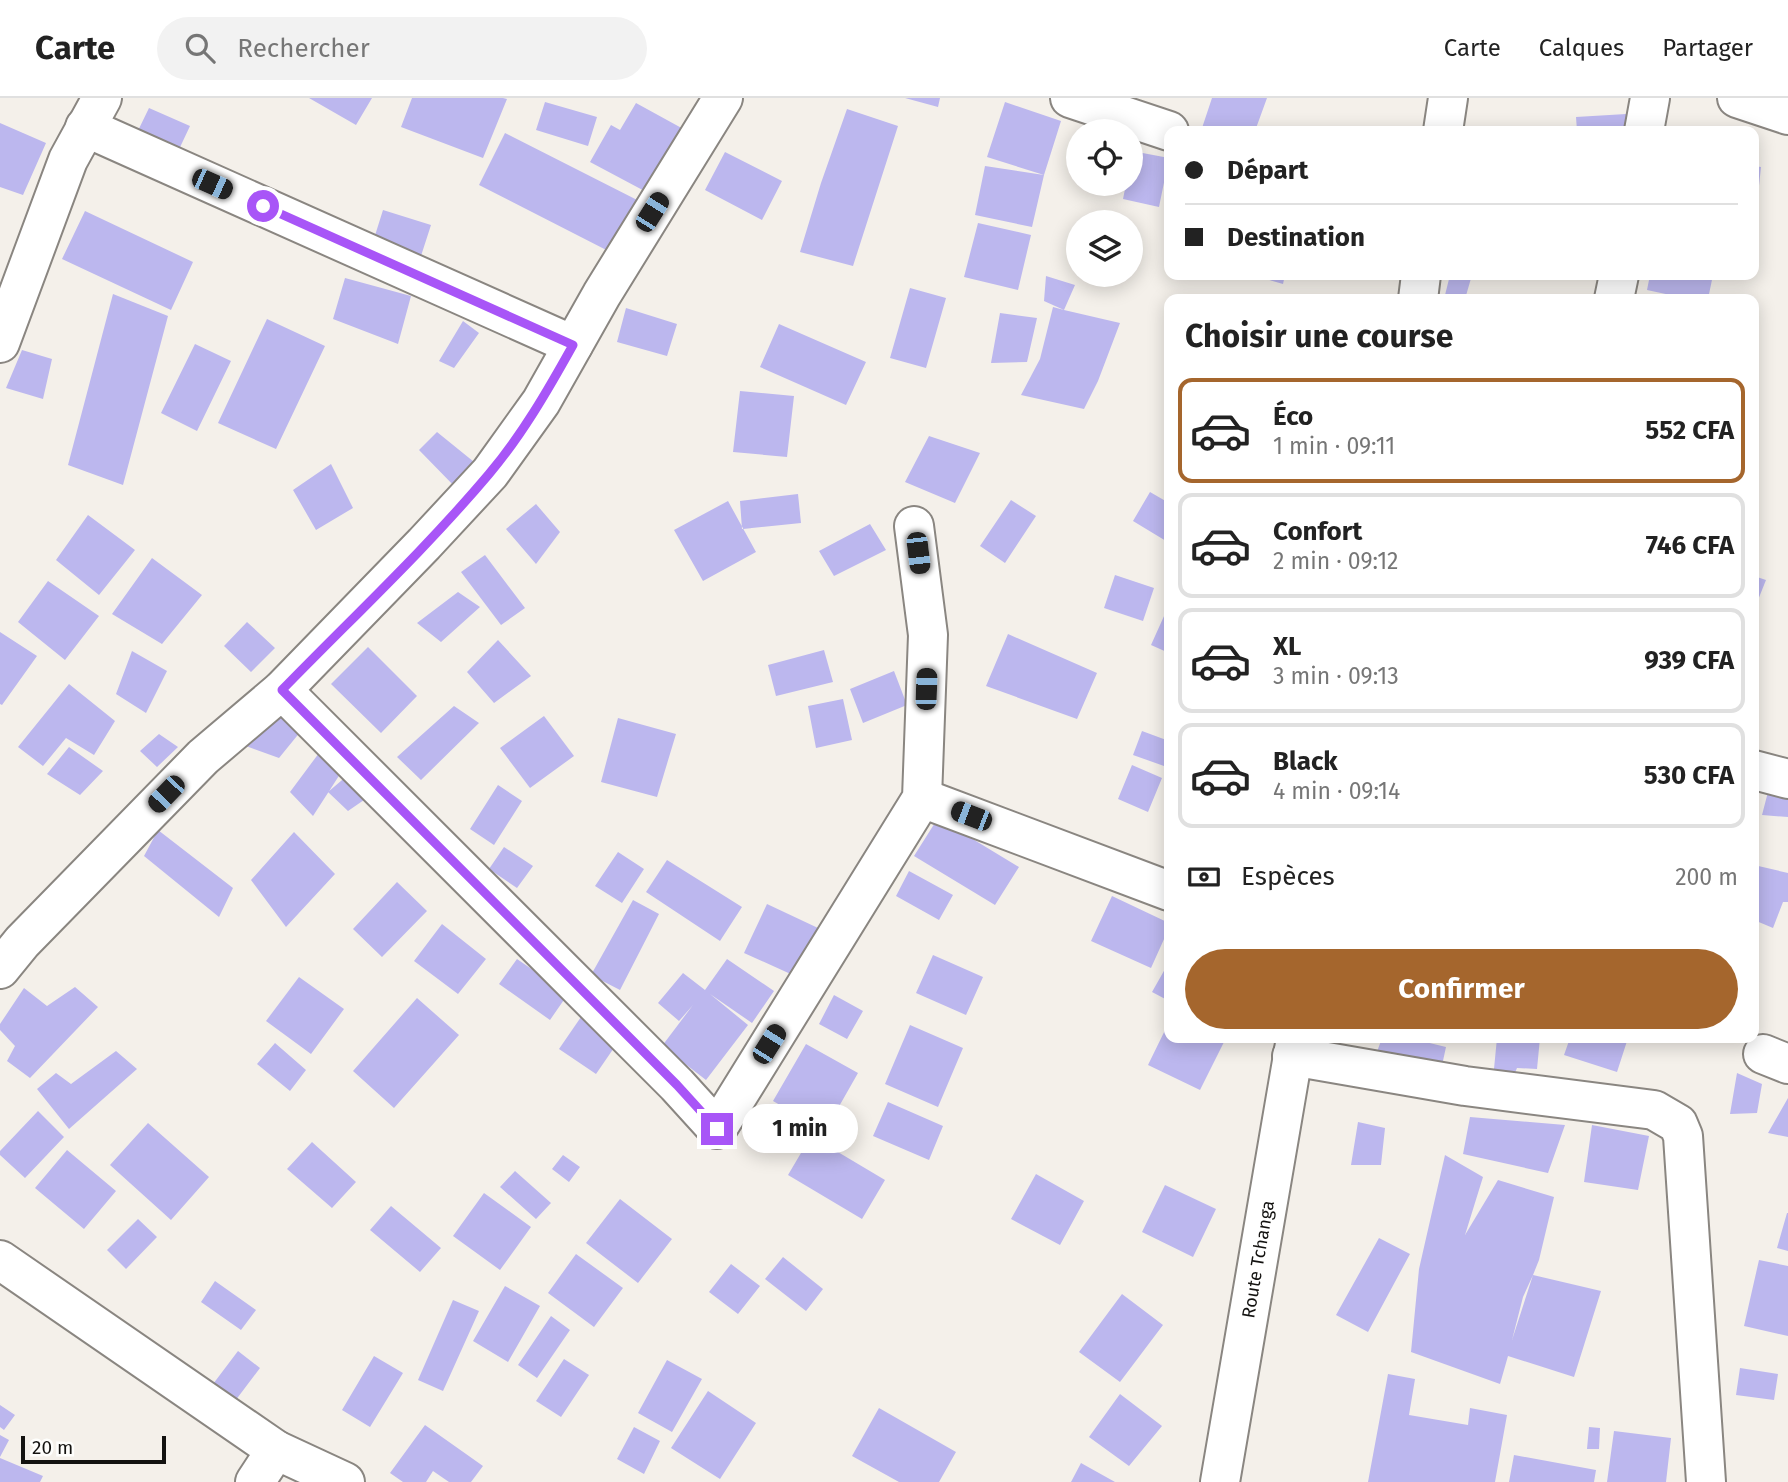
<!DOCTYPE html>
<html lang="fr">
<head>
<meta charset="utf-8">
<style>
	body { margin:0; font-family:"Fira Sans",sans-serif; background:#f2f2f2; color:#222; height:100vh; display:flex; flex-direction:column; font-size:26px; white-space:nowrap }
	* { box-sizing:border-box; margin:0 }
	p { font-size:23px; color:#767676 }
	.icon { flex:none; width:38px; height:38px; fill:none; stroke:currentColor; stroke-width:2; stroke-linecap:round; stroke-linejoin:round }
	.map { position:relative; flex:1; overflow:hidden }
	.drawer { position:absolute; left:1164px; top:196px; width:595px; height:749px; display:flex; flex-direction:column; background:#fff; border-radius:14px; box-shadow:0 4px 18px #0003 }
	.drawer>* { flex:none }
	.top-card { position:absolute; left:1164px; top:28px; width:595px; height:154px; border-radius:14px; box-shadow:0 4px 18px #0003; display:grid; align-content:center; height:154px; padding:0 21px; background:#fff }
	.fabs { position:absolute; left:1066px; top:21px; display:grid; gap:14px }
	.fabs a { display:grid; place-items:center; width:77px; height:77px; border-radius:50%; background:#fff; box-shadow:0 4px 18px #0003; font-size:35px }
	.scale { position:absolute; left:21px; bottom:18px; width:145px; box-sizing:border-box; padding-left:7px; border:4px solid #131210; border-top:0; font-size:19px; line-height:24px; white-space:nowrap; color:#131210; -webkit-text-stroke:5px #fefefc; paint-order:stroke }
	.end { position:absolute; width:32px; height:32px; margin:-16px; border:9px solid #a855f7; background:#fff; box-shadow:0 0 0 4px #fff }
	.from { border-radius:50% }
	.bubble { position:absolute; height:49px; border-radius:24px; background:#fff; box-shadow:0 4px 18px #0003; font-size:23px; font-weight:700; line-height:49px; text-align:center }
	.car { position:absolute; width:21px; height:42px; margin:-21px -10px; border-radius:9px; box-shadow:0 0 5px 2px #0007; background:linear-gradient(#222 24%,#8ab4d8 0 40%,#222 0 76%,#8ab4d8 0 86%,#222 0) }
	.top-card b { display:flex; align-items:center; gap:24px; height:66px; font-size:26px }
	.top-card b+b { border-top:2px solid #e0e0e0 }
	.top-card i { width:18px; height:18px; background:#222 }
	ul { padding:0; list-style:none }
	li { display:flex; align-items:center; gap:21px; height:105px; margin:0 14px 10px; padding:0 7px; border:4px solid #e0e0e0; border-radius:14px }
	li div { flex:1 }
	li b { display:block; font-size:26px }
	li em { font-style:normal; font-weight:700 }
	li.active { border-color:#a5662d }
	li>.icon { width:63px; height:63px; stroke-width:1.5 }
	h2 { padding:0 21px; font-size:32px; line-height:84px }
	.pay { display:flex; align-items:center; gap:18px; height:77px; padding:0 21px; font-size:26px }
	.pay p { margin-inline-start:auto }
	.primary-button { display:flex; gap:14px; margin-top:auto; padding:14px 21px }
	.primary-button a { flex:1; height:80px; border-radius:42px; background:#a5662d; color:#fff; font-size:28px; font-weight:700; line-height:80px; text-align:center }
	header { display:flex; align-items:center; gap:42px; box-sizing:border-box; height:98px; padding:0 35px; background:#fff; border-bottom:2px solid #e0e0e0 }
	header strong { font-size:33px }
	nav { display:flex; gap:38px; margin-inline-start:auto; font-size:24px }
	.search { width:490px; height:63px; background:#f2f2f2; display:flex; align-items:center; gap:18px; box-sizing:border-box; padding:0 24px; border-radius:38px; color:#767676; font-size:26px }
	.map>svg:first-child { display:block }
	.building { fill:#bcb7ee; fill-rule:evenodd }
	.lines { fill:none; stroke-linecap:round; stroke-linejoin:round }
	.minor-casing { stroke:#8a8681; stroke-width:42 }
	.minor { stroke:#fff; stroke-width:38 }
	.route { stroke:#a855f7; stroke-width:9 }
	.labels { text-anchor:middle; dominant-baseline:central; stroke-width:5; stroke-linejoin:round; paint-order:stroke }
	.street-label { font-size:18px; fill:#131210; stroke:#fefefc }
</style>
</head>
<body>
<header>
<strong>Carte</strong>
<div class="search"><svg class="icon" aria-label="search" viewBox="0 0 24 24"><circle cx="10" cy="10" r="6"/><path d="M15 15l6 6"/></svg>Rechercher</div>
<nav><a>Carte</a><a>Calques</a><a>Partager</a></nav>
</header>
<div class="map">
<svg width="1788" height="1384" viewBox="0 0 1788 1384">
	<rect width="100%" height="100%" fill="#f4f0ea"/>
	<path class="building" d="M309 0H372L356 27Z
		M412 0H503L507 1 483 60 401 29Z
		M905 0H940L938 9Z
		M1212 0H1267L1255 33H1201Z
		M545 4 597 19 588 48 536 32Z
		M1005 4 1061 23 1044 77 987 59Z
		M636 5 687 33 652 97 590 64 611 27 620 32Z
		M149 10 190 28 174 62 133 43Z
		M847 11 898 28 853 168 800 154 821 85Z
		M1626 16 1627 33H1577L1576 19Z
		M0 25 46 45 23 97 0 89Z
		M505 35 647 107 620 159 479 87Z
		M1132 53 1169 60 1159 109 1123 101 1126 86H1130Z
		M725 54 782 83 762 122 705 92Z
		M985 68 1044 77 1032 129 975 117Z
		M1754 68 1761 69 1755 125H1754Z
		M383 112 431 127 420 161 372 147Z
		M85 113 193 164 171 212 62 161Z
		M978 125 1031 137 1018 192 964 179Z
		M1252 177H1285L1283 186Z
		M1450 177H1472L1465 201H1444Z
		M1650 177H1713L1708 201H1689L1647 192Z
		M1046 178 1075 187 1064 212 1120 225 1098 283 1084 311 1021 297 1040 261 1053 209 1064 212 1044 203Z
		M345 180 411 198 398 246 333 221Z
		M910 190 946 200 926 270 890 260Z
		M113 196 168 218 123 387 68 367Z
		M626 210 677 226 667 258 617 244Z
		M1000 215 1037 220 1027 264 991 265Z
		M267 221 325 248 276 351 218 325Z
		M463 223 479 235 454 270 439 263Z
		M779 226 866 264 846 307 760 269Z
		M195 246 231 263 197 333 161 315Z
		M22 252 52 261 43 301 6 290Z
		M740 293 794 298 787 359 733 354Z
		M437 334 479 368 459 393 419 352Z
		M929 338 980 355 955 405 905 384Z
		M331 366 353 410 316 432 293 392Z
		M1150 394 1169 405V437L1166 443 1133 423Z
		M798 396 801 425 742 431 740 403Z
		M1011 402 1036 418 1005 465 980 448Z
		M728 403 756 454 703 483 674 432Z
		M536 406 560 434 536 466 506 431Z
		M88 417 135 452 99 497 56 462Z
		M870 426 886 452 834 478 819 453Z
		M485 457 525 510 501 527 461 474Z
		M152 460 202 497 162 546 112 516Z
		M1115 477 1154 490 1143 523 1104 510Z
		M1754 478 1766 482 1754 512Z
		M48 483 99 518 65 562 18 524Z
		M458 494 480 509 441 544 417 525Z
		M1169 507V555L1151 547Z
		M247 524 275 550 251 574 224 548Z
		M0 534 37 558 2 607 0 606Z
		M1008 536 1097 575 1077 621 986 588Z
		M498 542 531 578 494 605 467 574Z
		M368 549 417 598 381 635 331 586Z
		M824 552 833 584 776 598 768 567Z
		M132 553 167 573 146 615 116 596Z
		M894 573 907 607 863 625 850 591Z
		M69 586 115 623 94 657 66 640 43 668 18 649Z
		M843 601 852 642 816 650 808 608Z
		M454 608 479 625 421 682 397 659Z
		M279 610 301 633 279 660 246 648Z
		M544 618 574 658 530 690 500 650Z
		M618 620 676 636 657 699 601 684Z
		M1142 633 1169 643V653L1164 668 1133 657Z
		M159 636 178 649 157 669 140 653Z
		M69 649 103 673 80 697 47 676Z
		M319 655 344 670 313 718 290 694Z
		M1132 667 1162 680 1148 714 1118 701Z
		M355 671 377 693 348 713 328 694Z
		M498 687 522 703 494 747 470 731Z
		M1769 690 1788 698V719L1762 717Z
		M938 720 1019 769 995 807 914 758Z
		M158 732 233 790 219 819 144 758Z
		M294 734 335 776 286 829 251 782Z
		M504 749 533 768 517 790 489 771Z
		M618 754 644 771 622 805 595 788Z
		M667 762 742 809 720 843 646 794Z
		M1754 767 1788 775V804H1783L1773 830 1754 822Z
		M909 773 953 797 939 822 896 798Z
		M397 784 427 813 382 859 353 831Z
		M1112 798 1169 825V830L1151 870 1091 843Z
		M633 802 659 816 620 892 591 877Z
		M767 806 818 830 795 878 744 855Z
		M442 826 486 861 458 896 414 863Z
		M933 857 983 879 966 917 916 895Z
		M517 861 568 896 550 922 499 886Z
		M727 861 774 893 752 925 710 896 748 927 706 982 662 948 693 907 679 923 658 905 683 875 705 892Z
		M1169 864V903L1152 894Z
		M299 879 344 911 311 956 266 923Z
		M75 889 98 909 30 980 7 963 15 948 0 932V926L24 890 47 908Z
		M834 897 863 913 847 941 819 926Z
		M417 900 459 937 394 1010 353 973Z
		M581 919 618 944 596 976 559 951Z
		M1169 924V940H1226L1200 992 1148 967Z
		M910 927 963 950 938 1009 885 986Z
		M1382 940H1409L1446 949 1441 972 1374 962Z
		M1497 940H1540L1537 971 1517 970 1511 984 1493 981Z
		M1570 940H1628L1617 974 1564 957Z
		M1707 940H1743L1741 944 1706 942Z
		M275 945 306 972 290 993 257 966Z
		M806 946 858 975 825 1033 773 1003Z
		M116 953 137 971 69 1031 37 991 56 975 71 986Z
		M1737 975 1762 986 1757 1015 1730 1016Z
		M1788 1000V1039L1768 1035Z
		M888 1004 943 1028 929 1062 873 1038Z
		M38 1013 64 1039 25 1080 0 1057V1053Z
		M1470 1019 1565 1027 1548 1075 1463 1056Z
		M1358 1024 1385 1030 1381 1067H1351Z
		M148 1025 209 1079 171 1122 110 1067Z
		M1592 1027 1649 1038 1638 1092 1584 1084Z
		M811 1038 885 1082 862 1121 788 1077Z
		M312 1044 356 1084 332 1110 287 1071Z
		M67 1052 116 1093 84 1131 35 1090Z
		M563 1057 580 1069 569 1084 552 1071Z
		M1445 1057 1483 1079 1465 1137 1498 1082 1554 1099 1539 1162 1533 1177 1601 1193 1574 1279 1508 1258 1500 1286 1411 1254 1419 1171ZM1533 1177 1512 1242 1523 1199Z
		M515 1073 551 1105 536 1121 500 1089Z
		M1036 1076 1084 1103 1060 1147 1011 1121Z
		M1165 1087 1216 1111 1193 1159 1142 1134Z
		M484 1095 531 1129 500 1172 453 1138Z
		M620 1101 672 1141 638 1185 586 1145Z
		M391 1108 441 1150 420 1174 370 1132Z
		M1787 1115H1788V1153L1777 1150Z
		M138 1121 157 1139 126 1171 107 1152Z
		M1379 1140 1410 1156 1368 1234 1336 1217Z
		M576 1156 623 1190 594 1229 548 1195Z
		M783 1159 823 1191 806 1213 765 1181Z
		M1759 1162 1788 1168V1238L1744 1228Z
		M731 1166 760 1188 738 1216 709 1194Z
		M215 1183 256 1212 241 1232 201 1204Z
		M505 1188 540 1208 508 1264 473 1243Z
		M1122 1196 1163 1227 1120 1284 1079 1254Z
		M453 1202 479 1213 443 1293 418 1282Z
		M551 1218 570 1232 537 1280 518 1267Z
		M238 1253 260 1270 229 1311 207 1294Z
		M374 1258 403 1275 370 1329 342 1312Z
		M564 1261 589 1277 561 1319 536 1303Z
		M667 1262 702 1281 672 1334 638 1315Z
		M1740 1270 1778 1276 1774 1302 1736 1297Z
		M1388 1276 1415 1281 1409 1317 1468 1327 1470 1310 1507 1317 1495 1384H1368Z
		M708 1293 756 1325 720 1381 671 1350Z
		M1120 1296 1162 1328 1129 1368 1089 1339Z
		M0 1307 15 1317 4 1332 0 1329Z
		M879 1310 956 1354 939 1384H899L852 1358Z
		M425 1327 483 1368 471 1384H449L433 1373 426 1384H403L390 1375Z
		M634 1329 660 1343 644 1376 617 1361Z
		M1589 1329 1600 1330 1599 1351H1587Z
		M1614 1333 1671 1340 1666 1384H1607Z
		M0 1337 9 1342 0 1359Z
		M1514 1357 1596 1372 1594 1384H1509Z
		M0 1360 43 1378 40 1384H0Z
		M1081 1365 1115 1384H1071Z"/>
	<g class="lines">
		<g class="minor-casing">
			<g id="minor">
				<path d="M1070 0 1169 33"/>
				<path d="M1737 0 1788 17"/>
				<path d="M85 29 573 247"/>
				<path d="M1443 33 1448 0"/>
				<path d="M1644 33 1650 0"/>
				<path d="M1418 201 1421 177"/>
				<path d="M1614 201 1619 177"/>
				<path d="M0 245 68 62 102 0"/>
				<path d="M282 592 677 987 717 1031 922 700 928 537 914 428"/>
				<path d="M1754 672 1788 681"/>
				<path d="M922 700 1169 793"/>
				<path d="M0 871 22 844 203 659 282 592 424 446 490 375 541 304 602 196 723 0"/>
				<path d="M1763 956 1788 966"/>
				<path d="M1292 958 1465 988 1654 1012 1678 1026 1683 1038 1706 1384"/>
				<path d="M0 1162 276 1352 255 1384"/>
				<path d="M276 1352 345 1384"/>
				<path id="s1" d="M1220 1384 1296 940"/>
			</g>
		</g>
		<use href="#minor" class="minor"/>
	</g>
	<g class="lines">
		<path class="route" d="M263 108 573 247C548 292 522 337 489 376 425 452 351 521 282 592L677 987 717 1031"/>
	</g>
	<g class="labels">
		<g class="street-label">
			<text stroke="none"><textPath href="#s1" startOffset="226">Route Tchanga</textPath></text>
		</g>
	</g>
</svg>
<div class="fabs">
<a><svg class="icon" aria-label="locate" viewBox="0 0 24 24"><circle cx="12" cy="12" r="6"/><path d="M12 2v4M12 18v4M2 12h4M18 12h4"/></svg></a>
<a><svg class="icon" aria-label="layers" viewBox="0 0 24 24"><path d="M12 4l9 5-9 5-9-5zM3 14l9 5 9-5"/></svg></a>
</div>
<div class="scale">20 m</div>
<i class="end from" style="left:263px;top:108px"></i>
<i class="end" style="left:717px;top:1031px"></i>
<div class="bubble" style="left:742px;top:1006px;width:116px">1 min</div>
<i class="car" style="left:212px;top:86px;rotate:114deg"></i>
<i class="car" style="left:652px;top:114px;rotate:32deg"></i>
<i class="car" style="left:918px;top:455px;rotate:173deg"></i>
<i class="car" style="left:926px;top:591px;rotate:2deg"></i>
<i class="car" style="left:166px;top:696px;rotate:224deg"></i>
<i class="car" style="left:971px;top:718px;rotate:291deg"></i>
<i class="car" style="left:769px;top:946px;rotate:32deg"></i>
<div class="top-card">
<b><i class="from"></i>Départ</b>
<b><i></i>Destination</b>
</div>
<section class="drawer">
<h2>Choisir une course</h2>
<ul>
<li class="active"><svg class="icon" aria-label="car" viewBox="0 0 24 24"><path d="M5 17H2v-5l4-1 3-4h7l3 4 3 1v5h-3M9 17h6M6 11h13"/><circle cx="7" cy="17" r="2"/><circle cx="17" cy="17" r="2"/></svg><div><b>Éco</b><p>1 min · 09:11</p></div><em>552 CFA</em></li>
<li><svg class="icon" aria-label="car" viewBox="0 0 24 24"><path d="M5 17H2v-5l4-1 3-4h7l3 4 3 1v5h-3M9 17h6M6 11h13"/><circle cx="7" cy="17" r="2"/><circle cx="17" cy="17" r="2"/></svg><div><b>Confort</b><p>2 min · 09:12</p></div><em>746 CFA</em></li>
<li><svg class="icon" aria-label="car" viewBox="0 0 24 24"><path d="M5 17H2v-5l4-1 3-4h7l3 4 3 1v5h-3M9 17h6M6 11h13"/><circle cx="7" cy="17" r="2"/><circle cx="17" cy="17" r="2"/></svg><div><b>XL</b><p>3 min · 09:13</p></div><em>939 CFA</em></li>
<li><svg class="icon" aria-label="car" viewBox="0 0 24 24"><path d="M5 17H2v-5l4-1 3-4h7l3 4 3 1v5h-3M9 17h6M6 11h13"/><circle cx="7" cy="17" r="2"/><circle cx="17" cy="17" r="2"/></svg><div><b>Black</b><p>4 min · 09:14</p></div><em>530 CFA</em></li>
</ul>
<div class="pay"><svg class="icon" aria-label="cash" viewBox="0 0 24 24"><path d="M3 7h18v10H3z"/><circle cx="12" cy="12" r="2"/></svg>Espèces<p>200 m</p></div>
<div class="primary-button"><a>Confirmer</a></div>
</section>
</div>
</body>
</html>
